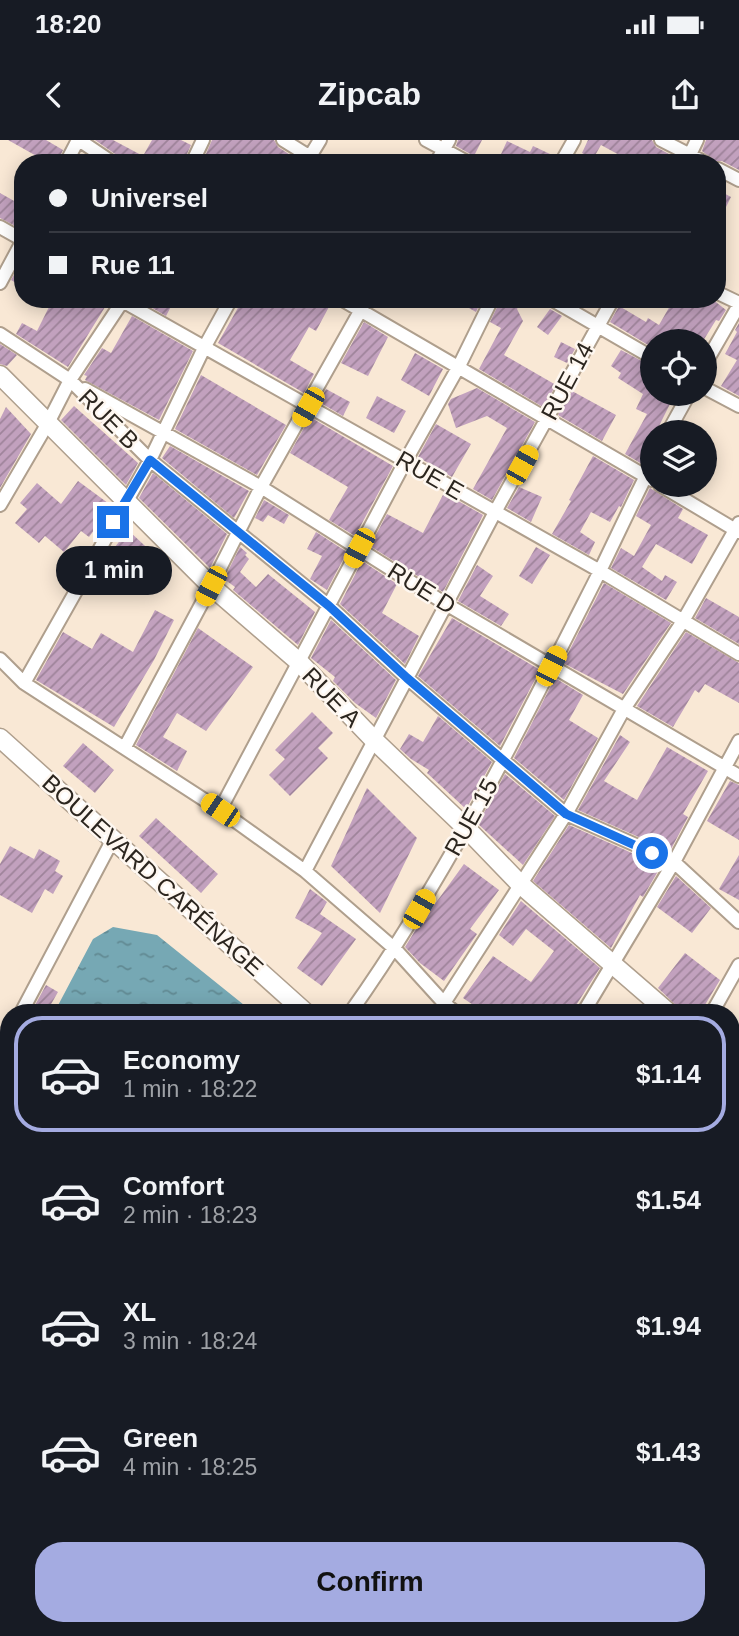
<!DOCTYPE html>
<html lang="en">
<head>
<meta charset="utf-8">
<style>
	body { margin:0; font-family:Arial,sans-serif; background:#20242c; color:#f1f3f6; height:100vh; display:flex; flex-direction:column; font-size:26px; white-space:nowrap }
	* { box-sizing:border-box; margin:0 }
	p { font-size:23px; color:#9ea1a6 }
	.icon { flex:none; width:38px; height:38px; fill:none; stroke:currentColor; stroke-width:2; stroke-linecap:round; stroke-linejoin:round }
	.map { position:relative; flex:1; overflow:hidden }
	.details { position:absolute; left:0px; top:864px; width:740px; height:632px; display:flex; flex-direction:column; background:#171b24; border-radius:28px 28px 0 0; box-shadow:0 4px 18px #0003 }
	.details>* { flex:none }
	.hud { position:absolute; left:14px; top:14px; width:712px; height:154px; border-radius:28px; box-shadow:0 4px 18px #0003; display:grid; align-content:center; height:154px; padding:0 35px; background:#171b24 }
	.buttons { position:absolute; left:640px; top:189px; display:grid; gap:14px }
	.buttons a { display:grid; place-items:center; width:77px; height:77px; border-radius:50%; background:#171b24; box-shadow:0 4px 18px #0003; font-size:35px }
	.end { position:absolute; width:32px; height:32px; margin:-16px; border:9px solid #1a73e8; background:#fff; box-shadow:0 0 0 4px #fff }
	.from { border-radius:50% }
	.bubble { position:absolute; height:49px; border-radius:24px; background:#171b24; box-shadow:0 4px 18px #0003; font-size:23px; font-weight:700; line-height:49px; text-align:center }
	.car { position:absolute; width:21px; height:42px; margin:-21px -10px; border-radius:9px; box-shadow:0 0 5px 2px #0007; background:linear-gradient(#f5c518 24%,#345 0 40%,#f5c518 0 76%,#345 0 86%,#f5c518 0) }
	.hud b { display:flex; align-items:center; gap:24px; height:66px; font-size:26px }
	.hud b+b { border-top:2px solid #363941 }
	.hud i { width:18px; height:18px; background:#f1f3f6 }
	ul { padding:12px 0 0; list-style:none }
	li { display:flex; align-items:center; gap:21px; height:116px; margin:0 14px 10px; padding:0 21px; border:4px solid transparent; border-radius:28px }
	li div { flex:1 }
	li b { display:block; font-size:26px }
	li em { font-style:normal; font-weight:700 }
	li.current { border-color:#a4abe1 }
	li>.icon { width:63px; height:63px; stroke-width:1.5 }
	.button { display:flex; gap:14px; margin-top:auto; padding:14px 35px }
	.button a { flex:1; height:80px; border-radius:28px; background:#a4abe1; color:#111; font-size:28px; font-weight:700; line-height:80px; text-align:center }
	.status { display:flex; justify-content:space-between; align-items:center; height:49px; padding:0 35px; background:#171b24; direction:ltr }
	.status svg { height:19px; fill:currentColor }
	header { display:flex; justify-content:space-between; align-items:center; height:91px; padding:0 35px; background:#171b24; font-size:32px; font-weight:700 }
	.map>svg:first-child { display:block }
	.water { fill:url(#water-ripples) }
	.building { fill:url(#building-hatch) }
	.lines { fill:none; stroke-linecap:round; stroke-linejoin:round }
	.street-casing { stroke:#af9f8d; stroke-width:16 }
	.secondary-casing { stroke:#af9f8d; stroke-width:21 }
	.street { stroke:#fff; stroke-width:12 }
	.secondary { stroke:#fff; stroke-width:18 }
	.route { stroke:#1a73e8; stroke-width:9 }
	.labels { text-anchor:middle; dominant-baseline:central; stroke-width:5; stroke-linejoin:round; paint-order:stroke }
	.street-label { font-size:24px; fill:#2c261f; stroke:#fef7f0 }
</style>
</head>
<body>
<div class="status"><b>18:20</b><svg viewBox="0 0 49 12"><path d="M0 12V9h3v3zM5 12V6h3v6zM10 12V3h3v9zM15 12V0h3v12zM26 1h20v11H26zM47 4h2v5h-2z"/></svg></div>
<header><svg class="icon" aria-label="back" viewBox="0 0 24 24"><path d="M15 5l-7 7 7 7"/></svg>Zipcab<svg class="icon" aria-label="share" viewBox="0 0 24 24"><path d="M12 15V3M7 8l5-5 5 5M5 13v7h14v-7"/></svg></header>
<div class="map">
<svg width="739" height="1496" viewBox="0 0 739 1496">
	<defs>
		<pattern id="water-ripples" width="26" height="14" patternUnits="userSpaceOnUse" patternTransform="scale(1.75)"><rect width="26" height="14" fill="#76a8b4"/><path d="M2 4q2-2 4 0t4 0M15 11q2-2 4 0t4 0" fill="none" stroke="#618992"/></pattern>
		<pattern id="building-hatch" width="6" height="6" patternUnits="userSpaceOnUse" patternTransform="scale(1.75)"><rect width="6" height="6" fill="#c2a1be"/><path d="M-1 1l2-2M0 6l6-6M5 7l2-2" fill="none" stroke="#9e839a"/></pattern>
	</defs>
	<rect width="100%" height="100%" fill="#f9e8d5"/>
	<path class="water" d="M113 787 157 795 254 873H54L93 799Z
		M9 957V1488H151L147 1496H0V973Z"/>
	<path class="building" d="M8 0H46L63 10 57 23H49Z
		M95 0H113L143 16 152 0H181L191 5 183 23H122L118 16Z
		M212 0H274L278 7 298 20 297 23H202Z
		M458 0H482L474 16 456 6Z
		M588 0H652L656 7 678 19 677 23H634L601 5 593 19 582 13Z
		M706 0H739V30L722 21H715L702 11Z
		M507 1 530 12 533 6 550 14 546 20 551 23H497Z
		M718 50 731 57 718 83Z
		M0 53 23 66V90L0 78Z
		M23 119V147L11 140Z
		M53 159H110L68 227 16 194 22 183 37 191Z
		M152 159H175L166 176 149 166Z
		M243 159H319L330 165 316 191 309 187 290 220 314 234 304 253 218 203Z
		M453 159H482L476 172Z
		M501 159H523L517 169 523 181 504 215 556 245 543 267 479 229 501 188 490 182Z
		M674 159H712L726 170 719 181 716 180 703 201H653V208L610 182 619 166 646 182 648 178 659 185Z
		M550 169 562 176 548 195 537 187Z
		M132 176 193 211 159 280 85 240 87 236 84 235 102 208 111 213Z
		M364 182 388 197 368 236 341 223Z
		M739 183V256L721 246 737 220 725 214 737 192 735 190Z
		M561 202 575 209 567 223 554 217Z
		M0 204 17 215 7 226 0 224Z
		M621 210 653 227V254H675L656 292H653V304L642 324 625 314 647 274 636 269 643 254 618 238 621 233 611 226Z
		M415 213 443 229 429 256 401 240Z
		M201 235 286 285 257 335 175 289Z
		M477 248 535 282 492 360 473 349 507 288 487 276 456 288 448 264 451 259Z
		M326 249 350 262 343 276 319 262Z
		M572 251 616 275 602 301 558 275Z
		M377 256 406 271 394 293 366 278Z
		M74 266 138 323 126 345 61 280Z
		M6 267 31 294 0 348V279Z
		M310 277 393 326 355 396 329 380 348 347 290 313Z
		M436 284 471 304 452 337 418 317Z
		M170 306 249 351 234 378 162 318Z
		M593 316 634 340 621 367 619 366 610 382 591 372 580 392 595 402 589 415 552 394 571 361 569 360Z
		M153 333 227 394 210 428 139 358Z
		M78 341 112 366 89 397 81 391 64 412 45 396 39 403 15 383 27 369 20 363 37 343 61 364Z
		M519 347 542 357 531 382 507 368Z
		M650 348 683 369 678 378 708 395 692 424 656 404 642 427 662 441 665 435 677 442 666 460 611 428 621 408 634 416 651 385 636 376Z
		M444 353 483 375 443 452 370 406 387 374 423 393Z
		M264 360 289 375 284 384 268 375 263 382 255 378Z
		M128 390 160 420 149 439 115 407Z
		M316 392 347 412 327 450 310 439 322 416 307 409Z
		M240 407 247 413 245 415 249 419 240 432 256 447 268 434 315 472 298 505 233 450 235 447 224 439Z
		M536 407 550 415 532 444 519 436Z
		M362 421 397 444 382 473 419 496 405 524 340 464Z
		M477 425 493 436 480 456 509 474 501 486 458 461Z
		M604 443 671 483 623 554 563 523Z
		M706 458 739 477V504L695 478Z
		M155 470 174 480 154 520 114 587 36 540 63 492 92 509 101 493 133 512Z
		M452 478 540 530 500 606 418 536Z
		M331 480 396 540 376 578 355 563 333 541 335 537 311 518Z
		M198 488 253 527 206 591 177 573 163 597 187 611 177 631 136 605Z
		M686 492 739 523V563L705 544 699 553 695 550 673 587 637 566Z
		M555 538 583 555 569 580 598 598 564 660 514 618Z
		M312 572 333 593 318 608 328 618 290 656 269 635 285 619 275 610Z
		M438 576 492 622 466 669 427 633 429 630 411 619 400 609 409 594 423 602Z
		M620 595 630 602 604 641 637 660 667 607 708 631 683 674 688 677 670 711 578 670Z
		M83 603 114 630 95 653 63 626Z
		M505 634 555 676 523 725 478 684Z
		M730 641 739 645V700L707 681Z
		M367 648 417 698 380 773 331 726Z
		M156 678 218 734 201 753 139 696Z
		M569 685 661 726 643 757 640 755 611 808 533 741Z
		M10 706 34 719 39 709 60 721 55 731 63 736 53 754 45 749 32 773 0 755V724Z
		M739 715V760L719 749Z
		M464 724 499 750 470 789 477 794 444 841 420 823 405 807 432 763 435 764Z
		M676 736 711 768 692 793 657 767Z
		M310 749 327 762 320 774 356 799 322 846 297 828 322 793 295 778Z
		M521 761 600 828 571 873H485L463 858 493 816 531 842 554 811 526 789 513 806 499 795Z
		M685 813 720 840 700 873H684L658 848Z
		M46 845 58 852 46 873 34 867Z"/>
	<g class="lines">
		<g class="street-casing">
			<path id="street" d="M79 0 113 23
				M283 0 320 23
				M426 0 469 23
				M661 0 706 23
				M66 23 78 0
				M192 23 203 0
				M306 23 320 0
				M436 23 449 0
				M561 23 574 0
				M686 23 697 0
				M718 29 739 40
				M0 87 23 100
				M0 143 23 100
				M718 153 739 163
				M119 159 600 431 739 514
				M341 159 652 340
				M551 159 653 218
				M0 194 70 240 150 320 329 466 407 538 566 674 674 722 739 782
				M705 224 739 165
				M705 248 739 266
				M85 249 261 347 446 464 739 636
				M668 292 689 254
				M660 345 739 392
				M0 365 48 283 70 240 124 159
				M0 519 24 543 220 670 305 731 395 809 444 863 456 873
				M24 543 150 320 204 208 231 159
				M125 607 211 446 261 347 367 159
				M220 670 406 320 459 226 492 159
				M305 731 495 372 613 159
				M444 863 566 674 624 569 683 481 739 383
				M21 873 113 699
				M350 873C448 735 523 583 599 433 617 396 634 359 653 322
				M583 873 674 722 739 601
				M712 873 739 825
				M0 913 9 896"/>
		</g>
		<g class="secondary-casing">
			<path id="secondary" d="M0 235 211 446 299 522 374 600 466 688 520 744 669 873
				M0 598 306 873
				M732 934 739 941
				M732 1260 739 1266"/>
		</g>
		<use href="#street" class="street"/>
		<use href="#secondary" class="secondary"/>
	</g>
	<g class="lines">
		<path class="route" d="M113 382 150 320 329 466 407 538 566 674 652 713"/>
	</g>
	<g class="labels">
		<g class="street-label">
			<text transform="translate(567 241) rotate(-62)">RUE 14</text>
			<text transform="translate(109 279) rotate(45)">RUE B</text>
			<text transform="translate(430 335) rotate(30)">RUE E</text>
			<text transform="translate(422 448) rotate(32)">RUE D</text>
			<text transform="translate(332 557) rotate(46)">RUE A</text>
			<text transform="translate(471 677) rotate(-61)">RUE 15</text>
			<text transform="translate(153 735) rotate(42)">BOULEVARD CARÉNAGE</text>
		</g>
	</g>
</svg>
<div class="buttons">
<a><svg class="icon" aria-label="locate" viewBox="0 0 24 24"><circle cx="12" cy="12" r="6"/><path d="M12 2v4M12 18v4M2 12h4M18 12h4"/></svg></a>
<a><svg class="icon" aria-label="layers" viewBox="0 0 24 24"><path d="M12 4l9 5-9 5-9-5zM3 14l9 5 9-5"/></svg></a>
</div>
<i class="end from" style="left:652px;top:713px"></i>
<i class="end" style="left:113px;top:382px"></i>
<div class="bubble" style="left:56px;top:406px;width:116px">1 min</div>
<i class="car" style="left:308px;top:267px;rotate:210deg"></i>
<i class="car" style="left:522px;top:325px;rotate:29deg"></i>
<i class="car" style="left:359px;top:408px;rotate:208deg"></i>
<i class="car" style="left:211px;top:446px;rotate:208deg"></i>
<i class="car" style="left:551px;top:526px;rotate:27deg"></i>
<i class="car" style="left:220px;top:670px;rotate:304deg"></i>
<i class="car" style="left:419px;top:769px;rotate:30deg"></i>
<div class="hud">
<b><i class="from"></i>Universel</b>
<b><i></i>Rue 11</b>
</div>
<section class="details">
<ul>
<li class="current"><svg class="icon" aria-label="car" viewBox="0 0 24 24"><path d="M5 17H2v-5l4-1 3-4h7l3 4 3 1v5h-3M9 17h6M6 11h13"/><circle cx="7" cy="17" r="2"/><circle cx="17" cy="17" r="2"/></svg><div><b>Economy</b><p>1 min · 18:22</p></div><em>$1.14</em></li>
<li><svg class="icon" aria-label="car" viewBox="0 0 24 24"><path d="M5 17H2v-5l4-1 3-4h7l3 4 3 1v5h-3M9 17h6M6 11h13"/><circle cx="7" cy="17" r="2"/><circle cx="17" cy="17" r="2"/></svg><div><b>Comfort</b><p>2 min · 18:23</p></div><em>$1.54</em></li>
<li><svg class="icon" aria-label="car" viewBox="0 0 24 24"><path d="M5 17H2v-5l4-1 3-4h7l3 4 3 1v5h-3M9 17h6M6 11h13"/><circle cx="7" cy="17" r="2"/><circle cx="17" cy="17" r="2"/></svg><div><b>XL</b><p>3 min · 18:24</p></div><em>$1.94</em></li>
<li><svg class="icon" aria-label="car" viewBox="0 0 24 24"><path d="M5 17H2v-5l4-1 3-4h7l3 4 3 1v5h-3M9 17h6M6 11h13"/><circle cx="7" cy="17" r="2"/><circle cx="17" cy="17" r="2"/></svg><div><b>Green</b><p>4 min · 18:25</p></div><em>$1.43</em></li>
</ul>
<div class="button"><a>Confirm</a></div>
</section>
</div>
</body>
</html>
